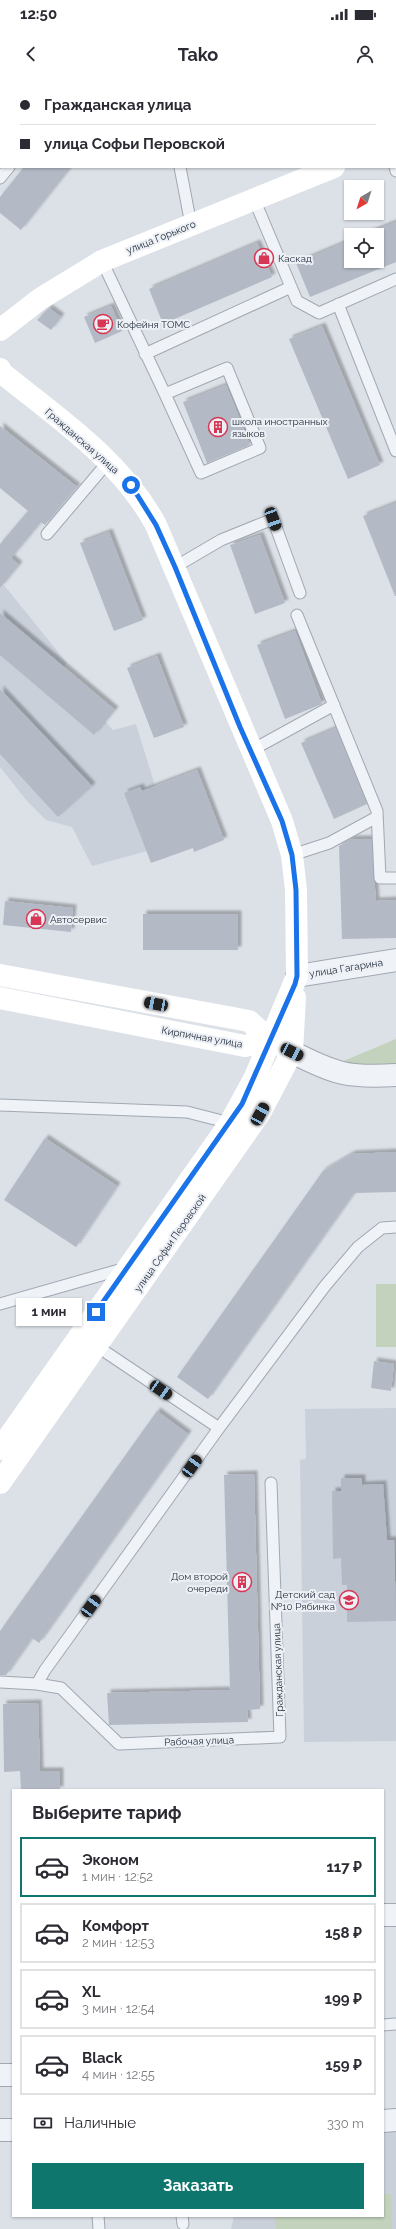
<!DOCTYPE html>
<html lang="ru">
<head>
<meta charset="utf-8">
<style>
	body { margin:0; font-family:Raleway,sans-serif; background:#f2f2f3; color:#2b2b33; height:100vh; display:flex; flex-direction:column; font-size:15px; white-space:nowrap }
	* { box-sizing:border-box; margin:0 }
	p { font-size:13px; color:#7c7c81 }
	.icon { flex:none; width:22px; height:22px; fill:none; stroke:currentColor; stroke-width:2; stroke-linecap:round; stroke-linejoin:round }
	.map { position:relative; flex:1; overflow:hidden }
	.drawer { position:absolute; left:12px; top:1709px; width:372px; height:428px; display:flex; flex-direction:column; background:#fff; border-radius:0px; box-shadow:0 1px 3px #0004 }
	.drawer>* { flex:none }
	.top-card { position:absolute; left:0px; top:0px; width:396px; height:88px; box-shadow:0 1px 3px #0004; display:grid; align-content:center; height:88px; padding:0 20px; background:#fff }
	.needle { width:26px; rotate:219deg }
	.tools { position:absolute; left:344px; top:100px; display:grid; gap:8px }
	.tools a { display:grid; place-items:center; width:40px; height:40px; border-radius:0px; background:#fff; box-shadow:0 1px 3px #0004; font-size:20px }
	.end { position:absolute; width:18px; height:18px; margin:-9px; border:5px solid #1a73e8; background:#fff; box-shadow:0 0 0 2px #fff }
	.from { border-radius:50% }
	.bubble { position:absolute; height:28px; border-radius:0px; background:#fff; box-shadow:0 1px 3px #0004; font-size:13px; font-weight:700; line-height:28px; text-align:center }
	.car { position:absolute; width:12px; height:24px; margin:-12px -6px; border-radius:5px; box-shadow:0 0 3px 1px #0007; background:linear-gradient(#222 24%,#8ab4d8 0 40%,#222 0 76%,#8ab4d8 0 86%,#222 0) }
	.top-card b { display:flex; align-items:center; gap:14px; height:38px; font-size:15px }
	.top-card b+b { border-top:1px solid #e1e1e2 }
	.top-card i { width:10px; height:10px; background:#2b2b33 }
	ul { padding:0; list-style:none }
	li { display:flex; align-items:center; gap:12px; height:60px; margin:0 8px 6px; padding:0 12px; border:2px solid #e1e1e2; border-radius:0px }
	li div { flex:1 }
	li b { display:block; font-size:15px }
	li em { font-style:normal; font-weight:700 }
	li.selected { border-color:#0f766e }
	li>.icon { width:36px; height:36px; stroke-width:1.5 }
	h2 { padding:0 20px; font-size:18px; line-height:48px }
	.pay { display:flex; align-items:center; gap:10px; height:44px; padding:0 20px; font-size:15px }
	.pay p { margin-inline-start:auto }
	.button { display:flex; gap:8px; margin-top:auto; padding:8px 20px }
	.button a { flex:1; height:46px; border-radius:0px; background:#0f766e; color:#fff; font-size:16px; font-weight:700; line-height:46px; text-align:center }
	.status { display:flex; justify-content:space-between; align-items:center; height:28px; padding:0 20px; background:#fff; direction:ltr }
	.status svg { height:11px; fill:currentColor }
	header { display:flex; justify-content:space-between; align-items:center; height:52px; padding:0 20px; background:#fff; font-size:18px; font-weight:700 }
	.map>svg:first-child { display:block }
	.built { fill:#cad0da }
	.green { fill:#c3d2bd }
	.building { fill:#b3bac5; filter:url(#shadow) }
	.lines { fill:none; stroke-linecap:round; stroke-linejoin:round }
	.lane-casing { stroke:#a1a8b2; stroke-width:13 }
	.street-casing { stroke:#a1a8b2; stroke-width:24 }
	.lane { stroke:#eff2f6; stroke-width:11 }
	.street { stroke:#eff2f6; stroke-width:22 }
	.secondary { stroke:#fff; stroke-width:22 }
	.route { stroke:#1a73e8; stroke-width:5 }
	.labels { text-anchor:middle; dominant-baseline:central; stroke-width:4; stroke-linejoin:round; paint-order:stroke }
	.street-label { font-size:10px; fill:#252f3f; stroke:#ecf0f5 }
	.poi-label { font-size:10px; fill:#252f3f; stroke:#ecf0f5; text-anchor:start }
</style>
</head>
<body>
<div class="status"><b>12:50</b><svg viewBox="0 0 49 12"><path d="M0 12V9h3v3zM5 12V6h3v6zM10 12V3h3v9zM15 12V0h3v12zM26 1h20v11H26zM47 4h2v5h-2z"/></svg></div>
<header><svg class="icon" aria-label="back" viewBox="0 0 24 24"><path d="M15 5l-7 7 7 7"/></svg>Tako<svg class="icon" aria-label="person" viewBox="0 0 24 24"><circle cx="12" cy="8" r="4"/><path d="M4 21q1-7 8-7t8 7"/></svg></header>
<div class="map">
<svg width="396" height="2149" viewBox="0 0 396 2149">
	<defs>
		<filter id="shadow"><feDropShadow dx="3.5" dy="-3.5" stdDeviation="1" flood-color="#0004"/></filter>
	</defs>
	<rect width="100%" height="100%" fill="#dce1e8"/>
	<path class="built" d="M0 500 67 583 60 591 113 650 136 644 173 764 92 786 72 747 46 740 27 721 0 687Z
		M396 1328V1661L304 1662 300 1380 306 1379 305 1329Z
		M383 2052H396V2149H231L234 2136H383Z"/>
	<path class="green" d="M396 959V987L364 988 341 982Z
		M376 1204H396V1267H376Z
		M383 2114H391L392 2149H276L275 2136H383Z"/>
	<path class="building" d="M24 87H71L21 150 0 133V117Z
		M396 142V182L310 217 296 183 351 160V181H377V155H363Z
		M257 163 272 197 163 244 149 209Z
		M111 226 122 251 95 263 84 237Z
		M49 228 61 237 51 250 37 240Z
		M322 246 380 385 348 399 289 259Z
		M226 305 250 365 207 383 183 322Z
		M0 346 77 407 45 445 41 442 11 478 19 485 0 508V464L28 431 0 408Z
		M396 423V516H395L363 436Z
		M109 452 143 540 114 551 80 463Z
		M260 455 285 523 255 534 230 465Z
		M0 533 115 630 94 655 0 575Z
		M295 551 322 624 285 639 257 565Z
		M157 576 184 647 154 658 127 588Z
		M0 609 92 706 58 737 0 674Z
		M336 648 367 724 334 739 301 663Z
		M197 690 224 760 194 772 193 768 151 783 124 713 140 707 142 711Z
		M351 759H371L376 821 396 820V858L342 859 339 766Z
		M5 821 73 828 71 852 3 845Z
		M143 834H238V870H143Z
		M45 1058 117 1106 76 1167 4 1120Z
		M396 1072V1112L354 1113 208 1319 177 1297 323 1091 352 1074Z
		M374 1281 394 1284 391 1311 371 1308Z
		M157 1331 188 1354 39 1563 32 1558 6 1595H0V1551Z
		M254 1394 260 1629 247 1630 248 1642 109 1645 107 1613 230 1610 224 1395Z
		M341 1398H362V1405L383 1404 387 1460H394L396 1541 347 1542V1505H342L341 1478 333 1479 332 1411H341Z
		M38 1623 40 1691H60V1710H21L20 1691 4 1692 3 1624Z"/>
	<g class="lines">
		<g class="lane-casing">
			<path id="lane" d="M174 0V1
				M76 1 77 0
				M194 1V0
				M180 87 191 145
				M395 87 396 91
				M0 98 9 87
				M254 119 297 221 319 233 396 199
				M102 181 165 314 227 288 260 368 201 393 165 314
				M338 224 396 371
				M145 274 291 207
				M47 454 108 382
				M175 487 221 460 273 439 300 513
				M297 535 377 731 380 798H396
				M252 670 334 625
				M292 775 329 763 377 737
				M0 1025 187 1032 230 1043
				M0 1224 126 1188
				M98 1267 219 1348 325 1206 358 1167 382 1148 396 1147
				M0 1602 37 1604 61 1608 119 1664 280 1657 271 1403
				M37 1604 45 1590 219 1348
				M383 1945 396 1944
				M98 2136 99 2149
				M182 2136 183 2144"/>
		</g>
		<g class="street-casing">
			<path id="street" d="M297 896 396 880
				M292 972C335 994 348 998 396 995
				M383 1835H396
				M0 1995H13
				M383 2041 396 2040
				M0 2050H13"/>
		</g>
		<use href="#lane" class="lane"/>
		<use href="#street" class="street"/>
		<path class="secondary" d="M395 62H396
			M0 250 40 219 102 181 334 87
			M0 289 2 293C58 338 121 380 156 445L282 741 292 775 296 810 297 896 255 997 230 1043 0 1369
			M0 895 249 941 270 960 282 966
			M0 918 245 966 270 960
			M0 1403 260 1033 292 972 295 917"/>
	</g>
	<g class="lines">
		<path class="route" d="M96 1232 242 1024 295 904 297 896 296 810 292 775 282 741 240 647 175 487 156 445 131 405"/>
	</g>
	<defs>
		<g id="shop-ring" transform="scale(1)"><circle r="9.5" fill="#ecf0f5" stroke="#d73754" stroke-width="1.5"/><path d="M-5-2.5h2.3a2.7 3.5 0 0 1 5.4 0H5L5.5 6h-11ZM-1.5-2.5h3a1.5 2.3 0 0 0-3 0Z" fill="#d73754"/></g>
		<g id="cafe-ring" transform="scale(1)"><circle r="9.5" fill="#ecf0f5" stroke="#d73754" stroke-width="1.5"/><path d="M-5.5-4.5H6V0H3Q3 3.5 0 3.5H-2.5Q-5.5 3.5-5.5 0ZM3-3.2v2h1.7v-2ZM-6 4.5H4V6H-6Z" fill="#d73754"/></g>
		<g id="building-ring" transform="scale(1)"><circle r="9.5" fill="#ecf0f5" stroke="#d73754" stroke-width="1.5"/><path d="M-4-6H4V6H1V3H-1V6H-4ZM-2.5-4.3h1.7v1.8h-1.7ZM.8-4.3h1.7v1.8H.8ZM-2.5-1h1.7V.8h-1.7ZM.8-1h1.7V.8H.8Z" fill="#d73754"/></g>
		<g id="school-ring" transform="scale(1)"><circle r="9.5" fill="#ecf0f5" stroke="#d73754" stroke-width="1.5"/><path d="M0-5L7-2L0 1L-7-2ZM-4 1L0 2.5L4 1V4Q0 6-4 4Z" fill="#d73754"/></g>
	</defs>
	<g fill-rule="evenodd">
		<use href="#shop-ring" x="264" y="178"/>
		<use href="#cafe-ring" x="103" y="244"/>
		<use href="#building-ring" x="218" y="347"/>
		<use href="#shop-ring" x="36" y="839"/>
		<use href="#building-ring" x="242" y="1502"/>
		<use href="#school-ring" x="349" y="1520"/>
	</g>
	<g class="labels">
		<g class="street-label">
			<text transform="translate(161 157) rotate(-22)">улица Горького</text>
			<text transform="translate(82 361) rotate(41)">Гражданская улица</text>
			<text transform="translate(346 888) rotate(-9)">улица Гагарина</text>
			<text transform="translate(202 957) rotate(10)">Кирпичная улица</text>
			<text transform="translate(170 1163) rotate(-55)">улица Софьи Перовской</text>
			<text transform="translate(278 1590) rotate(-92)">Гражданская улица</text>
			<text transform="translate(199 1661) rotate(-2)">Рабочая улица</text>
		</g>
		<g class="poi-label">
			<text x="278" y="178">Каскад</text>
			<text x="117" y="244">Кофейня ТОМС</text>
			<text x="232" y="341">школа иностранных<tspan x="232" dy="12">языков</tspan></text>
			<text x="50" y="839">Автосервис</text>
			<text x="228" y="1496" text-anchor="end">Дом второй<tspan x="228" dy="12">очереди</tspan></text>
			<text x="335" y="1514" text-anchor="end">Детский сад<tspan x="335" dy="12">№10 Рябинка</tspan></text>
		</g>
	</g>
</svg>
<div class="tools">
<a><svg class="needle" viewBox="-14 -14 28 28"><path d="M0-13l5 13h-10z" fill="#e53935"/><path d="M0 13l5-13h-10z" fill="#7c7c81"/></svg></a>
<a><svg class="icon" aria-label="locate" viewBox="0 0 24 24"><circle cx="12" cy="12" r="6"/><path d="M12 2v4M12 18v4M2 12h4M18 12h4"/></svg></a>
</div>
<i class="end from" style="left:131px;top:405px"></i>
<i class="end" style="left:96px;top:1232px"></i>
<div class="bubble" style="left:16px;top:1218px;width:66px">1 мин</div>
<i class="car" style="left:273px;top:439px;rotate:160deg"></i>
<i class="car" style="left:156px;top:924px;rotate:281deg"></i>
<i class="car" style="left:292px;top:972px;rotate:117deg"></i>
<i class="car" style="left:260px;top:1034px;rotate:29deg"></i>
<i class="car" style="left:161px;top:1310px;rotate:124deg"></i>
<i class="car" style="left:192px;top:1386px;rotate:36deg"></i>
<i class="car" style="left:91px;top:1526px;rotate:36deg"></i>
<div class="top-card">
<b><i class="from"></i>Гражданская улица</b>
<b><i></i>улица Софьи Перовской</b>
</div>
<section class="drawer">
<h2>Выберите тариф</h2>
<ul>
<li class="selected"><svg class="icon" aria-label="car" viewBox="0 0 24 24"><path d="M5 17H2v-5l4-1 3-4h7l3 4 3 1v5h-3M9 17h6M6 11h13"/><circle cx="7" cy="17" r="2"/><circle cx="17" cy="17" r="2"/></svg><div><b>Эконом</b><p>1 мин · 12:52</p></div><em>117 ₽</em></li>
<li><svg class="icon" aria-label="car" viewBox="0 0 24 24"><path d="M5 17H2v-5l4-1 3-4h7l3 4 3 1v5h-3M9 17h6M6 11h13"/><circle cx="7" cy="17" r="2"/><circle cx="17" cy="17" r="2"/></svg><div><b>Комфорт</b><p>2 мин · 12:53</p></div><em>158 ₽</em></li>
<li><svg class="icon" aria-label="car" viewBox="0 0 24 24"><path d="M5 17H2v-5l4-1 3-4h7l3 4 3 1v5h-3M9 17h6M6 11h13"/><circle cx="7" cy="17" r="2"/><circle cx="17" cy="17" r="2"/></svg><div><b>XL</b><p>3 мин · 12:54</p></div><em>199 ₽</em></li>
<li><svg class="icon" aria-label="car" viewBox="0 0 24 24"><path d="M5 17H2v-5l4-1 3-4h7l3 4 3 1v5h-3M9 17h6M6 11h13"/><circle cx="7" cy="17" r="2"/><circle cx="17" cy="17" r="2"/></svg><div><b>Black</b><p>4 мин · 12:55</p></div><em>159 ₽</em></li>
</ul>
<div class="pay"><svg class="icon" aria-label="cash" viewBox="0 0 24 24"><path d="M3 7h18v10H3z"/><circle cx="12" cy="12" r="2"/></svg>Наличные<p>330 m</p></div>
<div class="button"><a>Заказать</a></div>
</section>
</div>
</body>
</html>
